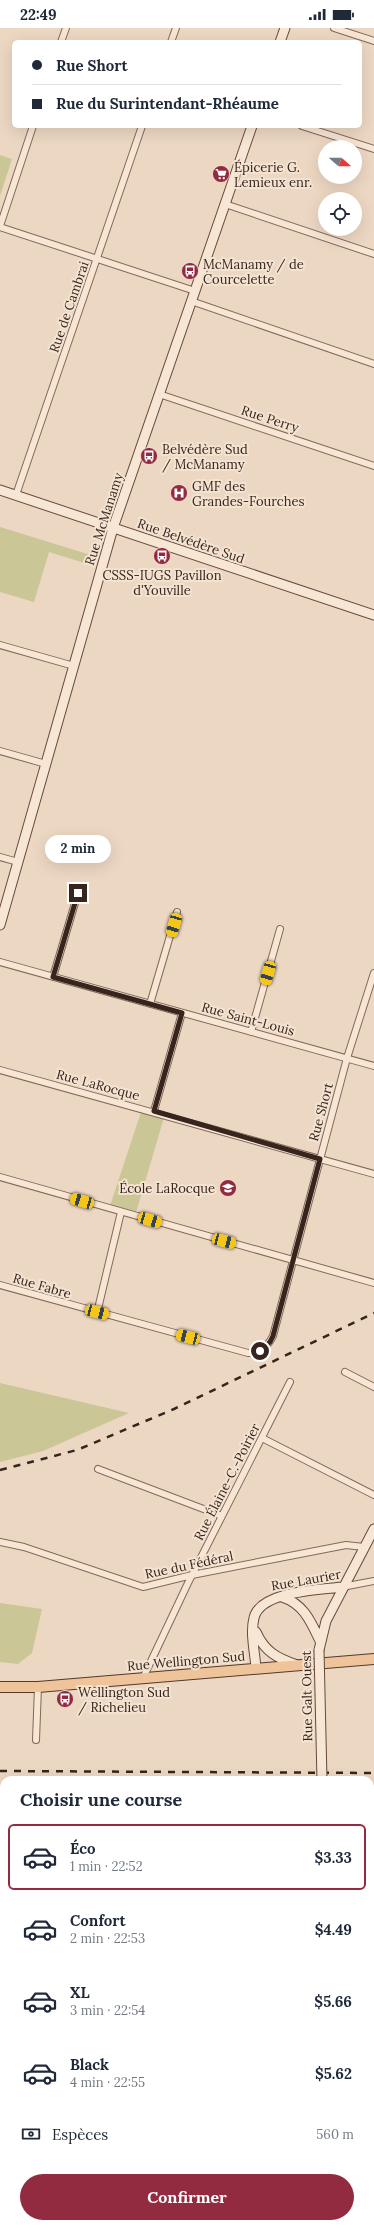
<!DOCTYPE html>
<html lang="fr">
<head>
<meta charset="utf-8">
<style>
	body { margin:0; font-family:Lora,serif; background:#f6f6f7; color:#1f2937; height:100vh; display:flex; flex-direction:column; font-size:15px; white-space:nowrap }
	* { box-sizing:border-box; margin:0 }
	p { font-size:13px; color:#747a83 }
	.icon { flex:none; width:22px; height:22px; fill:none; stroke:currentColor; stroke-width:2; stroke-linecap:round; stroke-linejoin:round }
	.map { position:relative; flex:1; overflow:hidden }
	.panel { position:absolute; left:0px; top:1748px; width:374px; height:452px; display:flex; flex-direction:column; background:#fff; border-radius:12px 12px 0 0; box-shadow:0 4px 16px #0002 }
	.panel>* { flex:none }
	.banner { position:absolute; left:12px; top:12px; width:350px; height:88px; border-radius:6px; box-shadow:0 4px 16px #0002; display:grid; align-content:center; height:88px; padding:0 20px; background:#fff }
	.needle { width:26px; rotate:110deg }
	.buttons { position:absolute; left:318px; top:112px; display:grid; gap:8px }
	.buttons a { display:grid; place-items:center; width:44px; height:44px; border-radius:50%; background:#fff; box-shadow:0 4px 16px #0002; font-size:20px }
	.end { position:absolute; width:18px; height:18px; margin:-9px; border:5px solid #36241d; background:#fff; box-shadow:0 0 0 2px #fff }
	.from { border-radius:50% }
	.bubble { position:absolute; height:28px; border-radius:14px; background:#fff; box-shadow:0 4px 16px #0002; font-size:13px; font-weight:800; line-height:28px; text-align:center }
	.car { position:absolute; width:12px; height:24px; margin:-12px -6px; border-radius:5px; box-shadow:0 0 3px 1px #0007; background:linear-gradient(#f5c518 24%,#345 0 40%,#f5c518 0 76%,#345 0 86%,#f5c518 0) }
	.banner b { display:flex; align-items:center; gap:14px; height:38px; font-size:15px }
	.banner b+b { border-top:1px solid #e0e1e3 }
	.banner i { width:10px; height:10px; background:#1f2937 }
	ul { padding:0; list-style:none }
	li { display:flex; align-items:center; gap:12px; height:66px; margin:0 8px 6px; padding:0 12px; border:2px solid transparent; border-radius:6px }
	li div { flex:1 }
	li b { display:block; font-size:15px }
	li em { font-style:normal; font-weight:800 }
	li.selected { border-color:#932b40 }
	li>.icon { width:36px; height:36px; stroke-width:1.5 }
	h2 { padding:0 20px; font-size:18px; line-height:48px }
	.pay { display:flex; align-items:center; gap:10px; height:44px; padding:0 20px; font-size:15px }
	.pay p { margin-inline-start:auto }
	.button { display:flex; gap:8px; margin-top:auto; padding:8px 20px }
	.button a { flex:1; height:46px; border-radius:24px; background:#932b40; color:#fff; font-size:16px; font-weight:800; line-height:46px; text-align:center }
	.status { display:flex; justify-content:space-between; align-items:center; height:28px; padding:0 20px; background:#fff; direction:ltr }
	.status svg { height:11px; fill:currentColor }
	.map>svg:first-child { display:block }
	.green { fill:#cac696 }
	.water { fill:#a4bfb2; stroke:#6b8d7e }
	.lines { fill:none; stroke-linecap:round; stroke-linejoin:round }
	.street-casing { stroke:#85685a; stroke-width:8 }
	.secondary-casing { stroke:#674a3d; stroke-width:11 }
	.primary-casing { stroke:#53382e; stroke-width:12 }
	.street { stroke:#f8e6d4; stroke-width:6 }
	.secondary { stroke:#f8e6d4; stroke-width:9 }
	.primary { stroke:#efc49a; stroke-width:10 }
	.rail { stroke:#36241d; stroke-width:2.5; stroke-dasharray:7 7; stroke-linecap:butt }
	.secondary-bridge-casing { stroke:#674a3d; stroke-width:11; stroke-linecap:butt }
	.secondary-bridge { stroke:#f8e6d4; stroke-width:9 }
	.route { stroke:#36241d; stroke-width:5 }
	.labels { text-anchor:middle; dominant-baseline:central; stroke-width:4; stroke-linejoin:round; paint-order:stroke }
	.poi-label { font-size:13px; fill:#36241d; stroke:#f4e3d1; text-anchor:start }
	.street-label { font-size:13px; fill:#36241d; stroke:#f4e3d1 }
</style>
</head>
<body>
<div class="status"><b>22:49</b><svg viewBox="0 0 49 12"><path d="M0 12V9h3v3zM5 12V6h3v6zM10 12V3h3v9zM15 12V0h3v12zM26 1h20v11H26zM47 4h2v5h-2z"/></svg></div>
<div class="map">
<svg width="374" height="2200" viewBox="0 0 374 2200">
	<rect width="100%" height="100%" fill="#ecd7c2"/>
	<path class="green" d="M0 127 12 131 0 168Z
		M0 499 94 528 91 537 49 524 34 574 0 564Z
		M142 1081 165 1086 135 1188 109 1181Z
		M0 1355 129 1385 43 1423 0 1434Z
		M0 1575 42 1581 32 1625 18 1636 0 1634Z
		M0 1759H4V1784L0 1787Z
		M370 1832H374V1896L370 1897Z
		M0 2179 4 2180V2196H325V2200H0Z
		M370 2191H374V2200H354V2196H370Z"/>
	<path class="water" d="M374 1974V2191H370V1977Z
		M0 2045 4 2047V2180L0 2179Z"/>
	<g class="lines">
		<g class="street-casing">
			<path id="street" d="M334 0 374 13
				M61 14 66 0
				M171 14 176 0
				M302 98 374 121
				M225 176 374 226
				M0 198 33 98
				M0 199 195 263
				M191 273 374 336
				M159 366 374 438
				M16 467 142 98
				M0 617 74 638
				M0 723 46 736
				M0 829 18 834
				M0 934 374 1038
				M53 949 78 865
				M150 976 177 884
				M251 1004 280 901
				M0 1042 374 1146
				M154 1083 182 985
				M0 1149 374 1255
				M0 1257 248 1325C260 1325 268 1318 273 1308L347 1030 374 945
				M97 1285 121 1184
				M345 1344 374 1359
				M262 1410 374 1467
				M98 1441 222 1488
				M0 1514 24 1519 143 1559 192 1547 346 1517 364 1519
				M342 1559 374 1553
				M143 1650 188 1555 290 1354
				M36 1712 38 1659"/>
		</g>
		<g class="secondary-casing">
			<path id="secondary" d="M280 14 285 0
				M0 462 374 587
				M0 897 113 500 252 98
				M282 1569C304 1576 311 1594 320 1613
				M256 1604C265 1624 277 1630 297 1637
				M319 1622 326 1593 374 1501
				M256 1640C255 1625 250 1605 254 1590 260 1563 319 1562 342 1559
				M370 1815 374 1814
				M370 1823H374
				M370 1900H374
				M370 1912 374 1911
				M336 2196V2200"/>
		</g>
		<g class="primary-casing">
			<path id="primary" d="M0 1659H38L374 1631"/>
		</g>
		<use href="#street" class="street"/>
		<use href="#secondary" class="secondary"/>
		<use href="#primary" class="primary"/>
		<path class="rail" d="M0 1442 77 1422 174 1381 374 1285
			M0 1743 374 1745"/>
		<g class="secondary-bridge-casing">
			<path id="secondary-bridge" d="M319 1622 322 1752"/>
		</g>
		<use href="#secondary-bridge" class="secondary-bridge"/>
	</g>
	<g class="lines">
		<path class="route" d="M78 865 53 949 182 985 154 1083 320 1131 273 1308 270 1314 260 1323"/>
	</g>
	<defs>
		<g id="supermarket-disc" transform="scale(0.9)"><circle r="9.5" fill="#932b40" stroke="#f4e3d1"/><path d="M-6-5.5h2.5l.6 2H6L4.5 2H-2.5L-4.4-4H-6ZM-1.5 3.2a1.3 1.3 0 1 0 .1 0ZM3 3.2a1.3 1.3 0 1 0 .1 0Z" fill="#fff"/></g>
		<g id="bus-disc" transform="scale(0.9)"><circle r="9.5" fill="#932b40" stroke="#f4e3d1"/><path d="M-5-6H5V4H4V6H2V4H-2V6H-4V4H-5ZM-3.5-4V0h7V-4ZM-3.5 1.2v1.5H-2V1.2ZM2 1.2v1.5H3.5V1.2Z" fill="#fff"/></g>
		<g id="hospital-disc" transform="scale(0.9)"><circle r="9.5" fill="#932b40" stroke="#f4e3d1"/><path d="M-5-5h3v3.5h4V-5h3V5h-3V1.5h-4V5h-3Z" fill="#fff"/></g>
		<g id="school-disc" transform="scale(0.9)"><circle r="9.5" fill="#932b40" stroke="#f4e3d1"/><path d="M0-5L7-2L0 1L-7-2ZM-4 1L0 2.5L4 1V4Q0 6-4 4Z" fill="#fff"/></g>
	</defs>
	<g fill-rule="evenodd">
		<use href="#supermarket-disc" x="221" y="146"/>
		<use href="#bus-disc" x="190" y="243"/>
		<use href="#bus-disc" x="149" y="428"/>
		<use href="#hospital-disc" x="179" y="465"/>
		<use href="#bus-disc" x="162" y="528"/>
		<use href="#school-disc" x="228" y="1160"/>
		<use href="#bus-disc" x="65" y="1671"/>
	</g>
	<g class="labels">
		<g class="poi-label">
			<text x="234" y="139">Épicerie G.<tspan x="234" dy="15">Lemieux enr.</tspan></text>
			<text x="203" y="236">McManamy / de<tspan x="203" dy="15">Courcelette</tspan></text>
			<text x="162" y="421">Belvédère Sud<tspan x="162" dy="15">/ McManamy</tspan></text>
			<text x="192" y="458">GMF des<tspan x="192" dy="15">Grandes-Fourches</tspan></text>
			<text x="162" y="547" text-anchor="middle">CSSS-IUGS Pavillon<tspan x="162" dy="15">d'Youville</tspan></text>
			<text x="215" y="1160" text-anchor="end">École LaRocque</text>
			<text x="78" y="1664">Wellington Sud<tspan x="78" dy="15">/ Richelieu</tspan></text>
		</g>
		<g class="street-label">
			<text transform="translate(69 279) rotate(-71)">Rue de Cambrai</text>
			<text transform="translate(270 391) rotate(18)">Rue Perry</text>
			<text transform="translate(104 491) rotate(-72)">Rue McManamy</text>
			<text transform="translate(191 513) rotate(19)">Rue Belvédère Sud</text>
			<text transform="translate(248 991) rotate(15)">Rue Saint-Louis</text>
			<text transform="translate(98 1057) rotate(15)">Rue LaRocque</text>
			<text transform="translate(321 1084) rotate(-75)">Rue Short</text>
			<text transform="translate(42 1258) rotate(16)">Rue Fabre</text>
			<text transform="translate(227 1454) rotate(-63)">Rue Élaine-C.-Poirier</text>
			<text transform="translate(189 1537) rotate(-12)">Rue du Fédéral</text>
			<text transform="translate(306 1552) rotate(-10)">Rue Laurier</text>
			<text transform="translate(186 1633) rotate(-5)">Rue Wellington Sud</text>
			<text transform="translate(307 1668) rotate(-91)">Rue Galt Ouest</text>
		</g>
	</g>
</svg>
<div class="buttons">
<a><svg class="needle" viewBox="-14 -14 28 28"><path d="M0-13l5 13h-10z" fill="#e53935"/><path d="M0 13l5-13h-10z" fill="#747a83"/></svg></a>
<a><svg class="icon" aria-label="locate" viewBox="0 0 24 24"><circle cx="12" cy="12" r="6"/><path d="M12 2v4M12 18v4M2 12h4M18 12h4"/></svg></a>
</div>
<i class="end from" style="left:260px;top:1323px"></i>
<i class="end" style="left:78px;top:865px"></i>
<div class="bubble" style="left:45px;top:807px;width:66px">2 min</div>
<i class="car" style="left:174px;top:897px;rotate:196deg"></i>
<i class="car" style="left:268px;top:945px;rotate:196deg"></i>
<i class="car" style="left:82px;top:1173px;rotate:286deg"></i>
<i class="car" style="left:150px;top:1192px;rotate:106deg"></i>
<i class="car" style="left:224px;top:1213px;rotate:105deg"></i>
<i class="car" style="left:97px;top:1284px;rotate:105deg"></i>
<i class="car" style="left:188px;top:1309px;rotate:285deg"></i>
<div class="banner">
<b><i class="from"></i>Rue Short</b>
<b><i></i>Rue du Surintendant-Rhéaume</b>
</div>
<section class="panel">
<h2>Choisir une course</h2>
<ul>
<li class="selected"><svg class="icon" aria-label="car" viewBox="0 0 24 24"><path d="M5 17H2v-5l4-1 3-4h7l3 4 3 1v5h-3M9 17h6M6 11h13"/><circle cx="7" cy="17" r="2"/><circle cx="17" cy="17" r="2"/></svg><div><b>Éco</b><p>1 min · 22:52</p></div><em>$3.33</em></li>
<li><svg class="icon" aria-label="car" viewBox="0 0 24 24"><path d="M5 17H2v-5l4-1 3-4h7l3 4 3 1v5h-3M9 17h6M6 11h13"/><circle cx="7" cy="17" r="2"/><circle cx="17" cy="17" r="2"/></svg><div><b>Confort</b><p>2 min · 22:53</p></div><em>$4.49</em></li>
<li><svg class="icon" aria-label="car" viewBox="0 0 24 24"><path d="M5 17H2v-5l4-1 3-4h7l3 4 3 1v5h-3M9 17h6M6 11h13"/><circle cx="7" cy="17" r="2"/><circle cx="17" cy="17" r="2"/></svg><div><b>XL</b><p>3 min · 22:54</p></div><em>$5.66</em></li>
<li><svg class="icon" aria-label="car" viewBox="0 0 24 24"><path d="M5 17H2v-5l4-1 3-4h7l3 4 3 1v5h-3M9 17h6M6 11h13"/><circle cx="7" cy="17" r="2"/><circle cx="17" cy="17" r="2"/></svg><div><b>Black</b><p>4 min · 22:55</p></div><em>$5.62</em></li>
</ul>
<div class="pay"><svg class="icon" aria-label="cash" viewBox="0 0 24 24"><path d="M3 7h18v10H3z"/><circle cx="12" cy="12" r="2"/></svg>Espèces<p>560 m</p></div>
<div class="button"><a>Confirmer</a></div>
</section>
</div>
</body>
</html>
